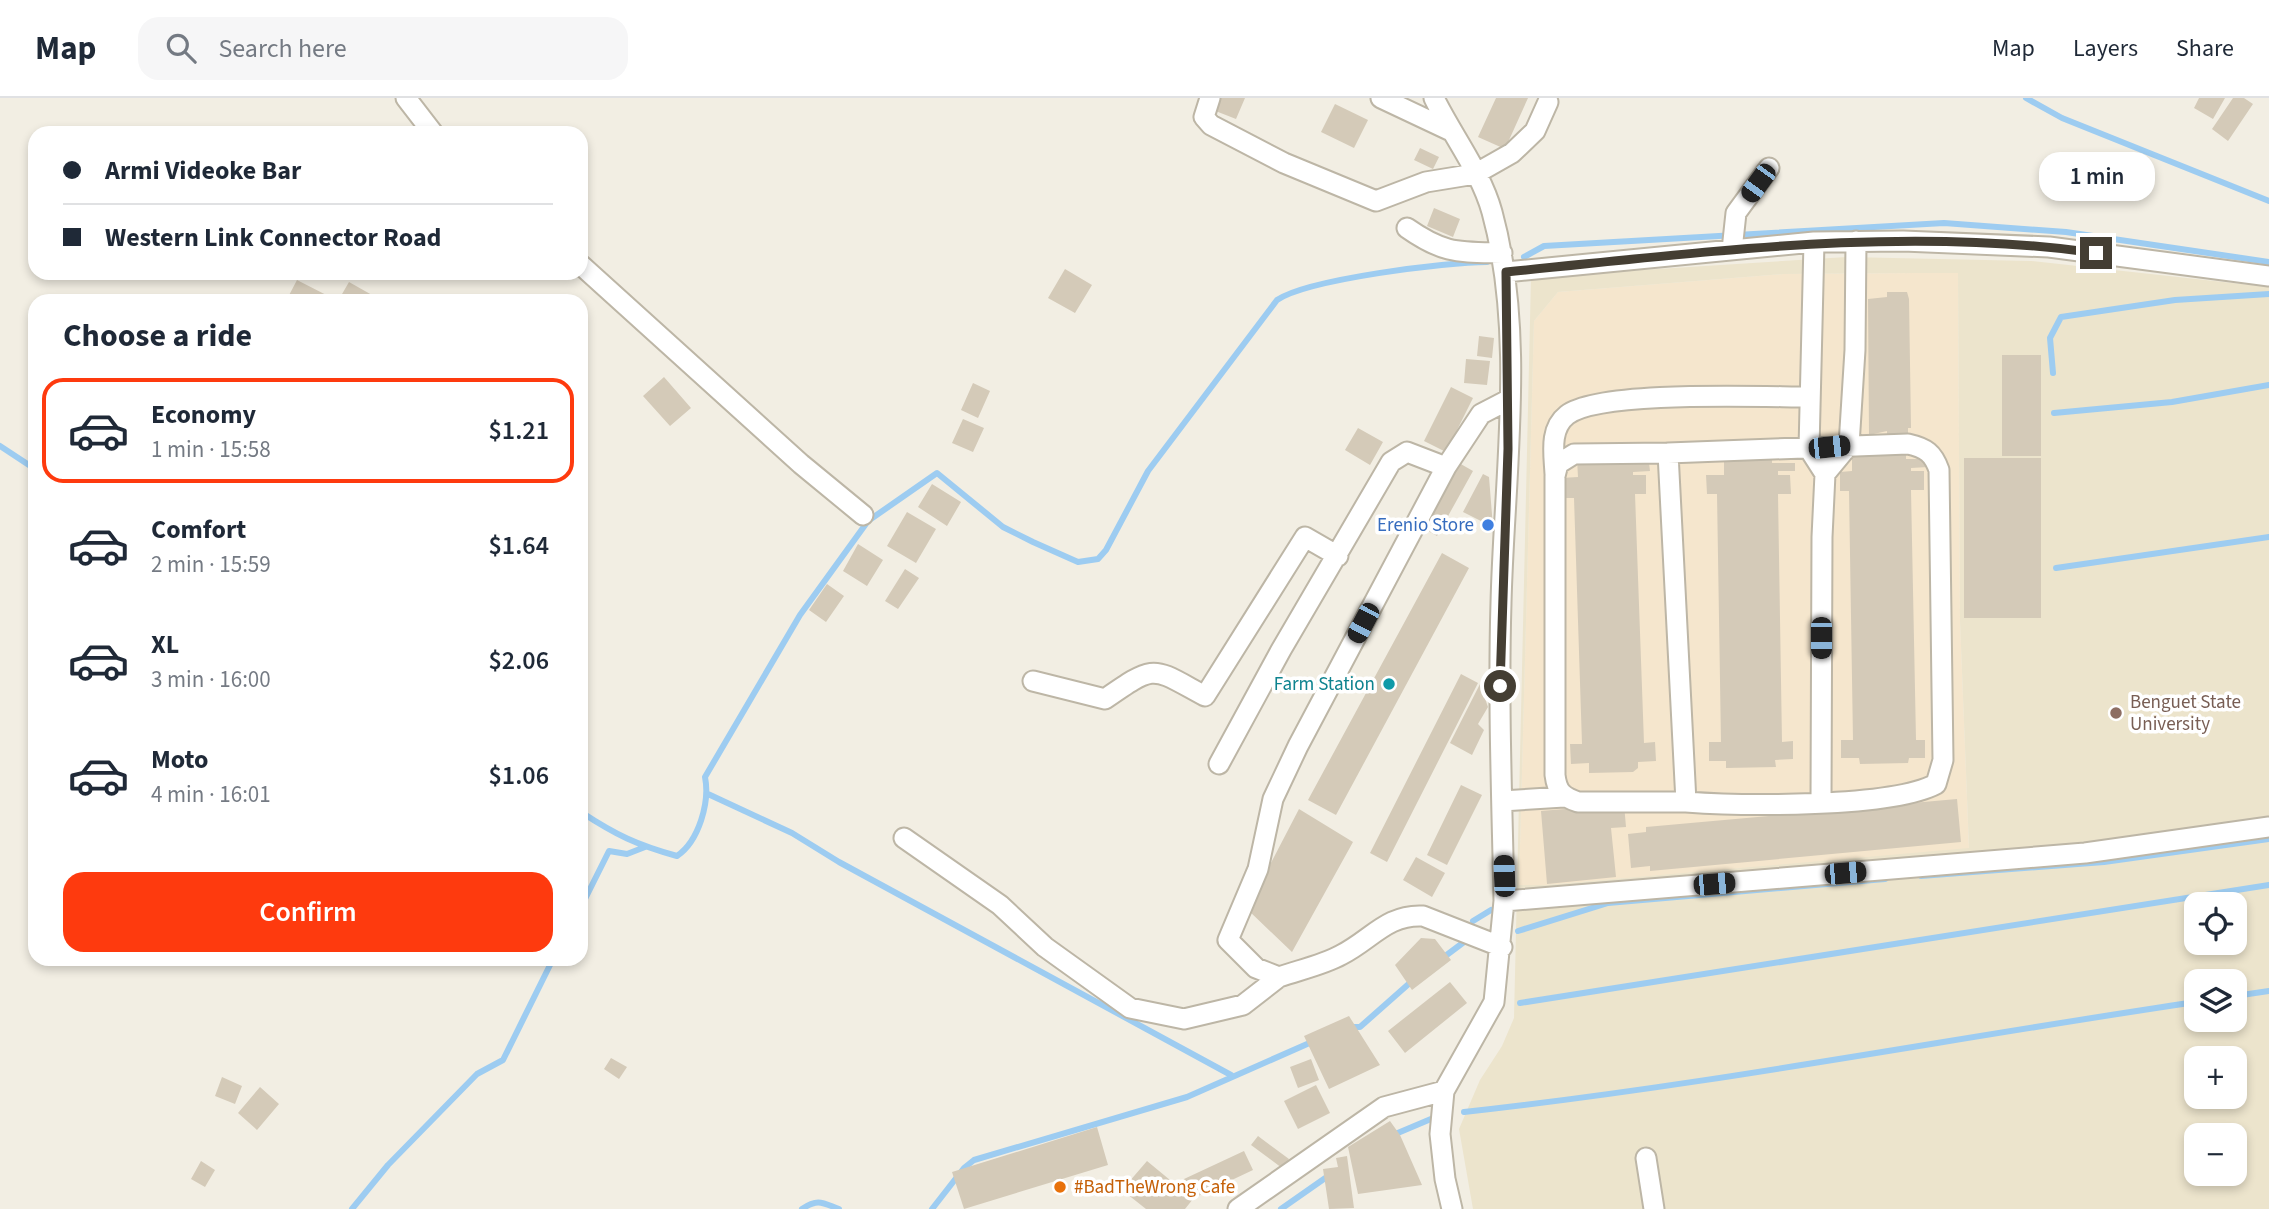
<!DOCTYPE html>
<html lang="en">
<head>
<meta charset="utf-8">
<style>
	body { margin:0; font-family:"Source Sans 3",sans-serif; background:#f6f6f7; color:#1f2937; height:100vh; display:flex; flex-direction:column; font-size:26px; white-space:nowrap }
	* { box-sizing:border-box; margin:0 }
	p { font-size:23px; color:#747a83 }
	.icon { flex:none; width:38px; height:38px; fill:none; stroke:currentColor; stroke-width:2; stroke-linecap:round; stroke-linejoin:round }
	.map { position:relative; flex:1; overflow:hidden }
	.drawer { position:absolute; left:28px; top:196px; width:560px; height:672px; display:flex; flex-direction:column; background:#fff; border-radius:21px; box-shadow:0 4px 10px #0003 }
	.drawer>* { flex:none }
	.banner { position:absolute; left:28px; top:28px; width:560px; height:154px; border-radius:21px; box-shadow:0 4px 10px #0003; display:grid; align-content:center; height:154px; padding:0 35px; background:#fff }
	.fabs { position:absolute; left:2184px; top:794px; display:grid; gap:14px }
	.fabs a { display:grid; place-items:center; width:63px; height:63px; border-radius:14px; background:#fff; box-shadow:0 4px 10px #0003; font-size:35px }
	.end { position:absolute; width:32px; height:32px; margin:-16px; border:9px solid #443e33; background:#fff; box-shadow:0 0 0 4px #fff }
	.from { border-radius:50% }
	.bubble { position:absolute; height:49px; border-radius:21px; background:#fff; box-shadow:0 4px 10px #0003; font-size:23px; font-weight:600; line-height:49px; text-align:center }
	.car { position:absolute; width:21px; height:42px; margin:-21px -10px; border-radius:9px; box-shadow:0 0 5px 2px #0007; background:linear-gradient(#222 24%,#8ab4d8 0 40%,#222 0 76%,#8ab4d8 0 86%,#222 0) }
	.banner b { display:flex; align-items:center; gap:24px; height:66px; font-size:26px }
	.banner b+b { border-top:2px solid #e0e1e3 }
	.banner i { width:18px; height:18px; background:#1f2937 }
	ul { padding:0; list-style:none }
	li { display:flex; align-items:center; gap:21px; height:105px; margin:0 14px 10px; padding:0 21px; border:4px solid transparent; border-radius:21px }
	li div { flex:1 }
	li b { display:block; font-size:26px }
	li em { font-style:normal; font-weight:600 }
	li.current { border-color:#fe3a0e }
	li>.icon { width:63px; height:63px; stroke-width:1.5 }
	h2 { padding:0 35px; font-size:32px; line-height:84px }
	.primary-button { display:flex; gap:14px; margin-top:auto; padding:14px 35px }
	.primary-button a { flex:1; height:80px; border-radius:21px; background:#fe3a0e; color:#fff; font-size:28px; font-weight:600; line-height:80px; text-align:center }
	header { display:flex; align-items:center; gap:42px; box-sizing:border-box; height:98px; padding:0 35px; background:#fff; border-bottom:2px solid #e0e1e3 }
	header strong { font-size:33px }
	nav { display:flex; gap:38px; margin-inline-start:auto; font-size:24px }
	.search { width:490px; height:63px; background:#f6f6f7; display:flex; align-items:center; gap:18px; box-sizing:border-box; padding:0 24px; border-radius:21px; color:#747a83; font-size:26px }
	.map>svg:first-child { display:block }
	.commercial { fill:#f5e6cd }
	.education { fill:#ece4cc; fill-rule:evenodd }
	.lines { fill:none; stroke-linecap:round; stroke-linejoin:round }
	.stream { stroke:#9dccf1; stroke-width:6 }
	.building { fill:#d4cab8 }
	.minor-casing { stroke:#bdb6a6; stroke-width:23 }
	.minor { stroke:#fff; stroke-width:19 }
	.route { stroke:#443e33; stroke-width:9 }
	.shop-dot { fill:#3f7fe0; stroke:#fff; stroke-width:2.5 }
	.culture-dot { fill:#0f9aa8; stroke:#fff; stroke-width:2.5 }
	.education-dot { fill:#8d6e63; stroke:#fff; stroke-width:2.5 }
	.food-dot { fill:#e8710a; stroke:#fff; stroke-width:2.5 }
	.labels { text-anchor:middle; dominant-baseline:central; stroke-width:7; stroke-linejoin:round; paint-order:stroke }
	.shop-label { font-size:19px; fill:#366cbe; stroke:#fff; text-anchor:end }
	.culture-label { font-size:19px; fill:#0d838f; stroke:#fff; text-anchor:end }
	.education-label { font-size:19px; fill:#785e54; stroke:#fff; text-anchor:start }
	.food-label { font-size:19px; fill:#c56008; stroke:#fff; text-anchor:start }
</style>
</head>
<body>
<header>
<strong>Map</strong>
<div class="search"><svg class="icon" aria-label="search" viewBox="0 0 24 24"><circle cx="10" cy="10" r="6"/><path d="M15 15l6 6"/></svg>Search here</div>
<nav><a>Map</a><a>Layers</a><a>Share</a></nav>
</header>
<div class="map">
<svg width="2269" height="1111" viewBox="0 0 2269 1111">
	<rect width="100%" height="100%" fill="#f2eee3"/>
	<path class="commercial" d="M1916 175H1958L1960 523 1969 751 1546 787H1519L1534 223 1558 194 1783 176Z"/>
	<path class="education" d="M1847 159 2031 163 2269 189V1111H1473L1459 1031 1480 982 1502 948 1514 920 1531 179ZM1916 175H1958L1960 523 1969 750 1546 787H1519L1534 223 1558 194 1783 176ZM2196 807H2235V845H2196ZM2196 884H2235V922H2196ZM2196 961H2235V999H2196ZM2196 1038H2235V1076H2196Z"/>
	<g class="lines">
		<path class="stream" d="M2026 0 2062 20 2269 103
			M1524 159 1544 148 1944 125 2066 134 2269 164
			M2053 275 2050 240 2061 219 2175 202 2269 196
			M2054 315 2172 304 2269 287
			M0 348 35 371
			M2056 470 2269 439
			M708 696 792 735 839 764 1231 977
			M581 714C616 737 637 747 677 758 699 743 710 704 705 679L800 517 868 423 937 375 1003 429 1033 444 1078 464 1098 461 1106 452 1148 373 1277 202C1308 181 1447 164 1487 164
			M1921 778 2104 764 2269 741
			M581 809 609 753 627 756 645 749
			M1473 823 1491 812
			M1518 833 1608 805 1885 781
			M1440 862 1468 841
			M2235 898 2269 893
			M1520 905 2269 787
			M1349 929H1360L1412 883
			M1464 1014C1710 987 1952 940 2196 904
			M1393 1037 1438 1018
			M352 1111 388 1067 477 976 503 962 553 861
			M802 1111C818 1100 823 1105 839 1111
			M932 1111 964 1070 974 1062 1187 999 1314 943
			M1281 1111 1331 1076"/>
	</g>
	<path class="building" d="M1218 0H1245L1236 21 1213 12Z
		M1496 0H1528L1505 51 1478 39Z
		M2199 0H2225L2213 21 2194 10Z
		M2233 0H2244L2253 6 2228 43 2212 31Z
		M1335 6 1368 22 1354 50 1321 34Z
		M1420 50 1439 59 1433 71 1414 62Z
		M1434 110 1460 121 1453 139 1427 128Z
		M1065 171 1092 187 1075 215 1048 200Z
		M297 182 338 203H286Z
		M349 184 372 197 369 203H338Z
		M1887 194H1907L1909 201 1911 330H1908V337H1887V333L1869 337 1868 201 1887 199Z
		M1479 238 1494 240 1492 260 1477 258Z
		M2002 257H2041V358H2002Z
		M1466 261 1490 263 1487 287 1464 285Z
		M664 279 691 310 670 328 643 298Z
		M973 285 990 293 978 320 961 312Z
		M1451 289 1473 300 1446 354 1424 343Z
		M963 321 984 330 973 354 952 345Z
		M1358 330 1383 344 1370 367 1345 352Z
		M1906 354V361H1928V369L1911 370V373H1924V392H1911L1916 642H1925V660H1909L1908 665 1860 666 1859 660H1841V642H1853L1849 393H1840V374L1852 373V359H1857V355Z
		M1772 357V365H1795V373H1778V377H1790L1791 396H1778L1782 644 1793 643V661L1775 662 1776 669 1726 670V663H1709V644H1721L1717 396H1707L1706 377H1724V358Z
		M1628 359V366L1649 365 1650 373 1633 374V377H1646V396H1635L1644 645 1655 644 1656 663 1638 664V670L1633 674 1589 675V665L1571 666 1570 646H1582L1574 400H1561V380L1578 379 1577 361Z
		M1964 360H2041V520H1964Z
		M1459 365 1473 373 1437 438 1423 430Z
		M1483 376 1489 379 1493 429 1463 414Z
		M932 386 961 404 947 428 918 409Z
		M907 414 936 431 916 465 887 448Z
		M858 446 883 462 867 488 843 473Z
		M1442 455 1469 470 1336 717 1308 702Z
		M905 471 919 480 898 511 885 503Z
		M827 486 844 498 826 524 809 512Z
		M1461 576 1478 585 1387 764 1370 755Z
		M1480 586 1488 609 1478 626 1484 632 1472 657 1450 645Z
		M1461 687 1482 697 1447 767 1427 757Z
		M1957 701 1961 744 1650 773V768L1631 770 1628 736 1646 734V729Z
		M1624 706 1626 729 1611 730 1616 779 1547 786 1541 713Z
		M1299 711 1353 744 1292 854 1247 811Z
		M1416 759 1445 775 1432 799 1403 782Z
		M1421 840 1435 841 1451 862 1412 892 1395 867Z
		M1450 884 1467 905 1405 955 1388 933Z
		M1349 918 1380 967 1329 991 1304 938Z
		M611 960 627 969 619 981 604 971Z
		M1311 961 1319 982 1298 990 1290 969Z
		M222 979 242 988 235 1006 215 998Z
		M1316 987 1330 1015 1298 1031 1284 1003Z
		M260 989 279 1006 257 1032 238 1015Z
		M1390 1023 1400 1037 1422 1087 1358 1096 1348 1049Z
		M1097 1029 1108 1067 964 1111 952 1074Z
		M1258 1038 1289 1061 1282 1070 1251 1047Z
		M1244 1053 1253 1072 1198 1098 1184 1081Z
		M1347 1058 1354 1110 1329 1111 1323 1071 1338 1069 1336 1060Z
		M201 1063 215 1072 205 1089 191 1081Z
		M1147 1063 1193 1101 1185 1111H1146L1122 1092Z"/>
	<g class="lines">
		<g class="minor-casing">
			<path id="minor" d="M406 0 433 35
				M1210 0 1204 19 1211 27 1284 65 1376 103 1426 84 1475 76 1512 55 1535 33 1548 4
				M1381 0 1451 33
				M1434 0C1452 37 1481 74 1492 114 1526 238 1504 378 1501 505 1498 604 1502 704 1504 803L1494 904 1444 993 1440 1036 1445 1081 1452 1111
				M1407 130C1444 156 1458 154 1502 155
				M1814 144 1809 351 1825 376 1822 439 1821 703
				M1732 152 1736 115 1769 70
				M581 167 801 366 863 417
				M1506 174 1814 144 1903 143 2049 149 2269 178
				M1908 346C1926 350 1933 355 1939 372L1943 662 1936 686C1891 710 1741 708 1686 704L1668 355Z
				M1668 355 1574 356 1558 366 1555 378V677C1557 694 1563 699 1578 704H1686
				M1555 376C1554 356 1549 331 1567 317 1599 292 1762 299 1810 299
				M1825 376 1849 347 1855 252 1856 143
				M1033 583 1105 601C1157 565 1151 569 1205 598L1305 439 1338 458
				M1219 666 1281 552 1391 364 1407 354 1446 369
				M1502 703 1564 699
				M904 740 1000 807 1045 849 1130 910 1184 921 1243 907 1279 879
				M1504 803 2085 755 2269 729
				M1502 849 1423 818C1387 816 1371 842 1341 857 1323 867 1299 872 1279 879L1256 870 1228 842 1258 771 1273 701 1298 648 1446 369 1481 316 1508 302
				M1646 1060 1654 1111
				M1238 1111 1384 1009 1444 993"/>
		</g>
		<use href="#minor" class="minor"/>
	</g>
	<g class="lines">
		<path class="route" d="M1500 588 1508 351 1506 174C1702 155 1899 127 2096 155"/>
	</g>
	<circle class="shop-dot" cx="1488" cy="427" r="7"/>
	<circle class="culture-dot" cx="1389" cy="586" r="7"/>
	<circle class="education-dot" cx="2116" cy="615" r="7"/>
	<circle class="food-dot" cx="1060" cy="1089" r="7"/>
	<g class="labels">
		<g class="shop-label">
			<text x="1474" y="427">Erenio Store</text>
		</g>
		<g class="culture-label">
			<text x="1375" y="586">Farm Station</text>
		</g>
		<g class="education-label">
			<text x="2130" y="604">Benguet State<tspan x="2130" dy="22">University</tspan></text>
		</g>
		<g class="food-label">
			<text x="1074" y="1089">#BadTheWrong Cafe</text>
		</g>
	</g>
</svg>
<div class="fabs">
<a><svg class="icon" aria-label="locate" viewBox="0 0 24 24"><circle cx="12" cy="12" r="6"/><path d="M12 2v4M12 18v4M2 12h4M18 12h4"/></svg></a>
<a><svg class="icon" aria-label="layers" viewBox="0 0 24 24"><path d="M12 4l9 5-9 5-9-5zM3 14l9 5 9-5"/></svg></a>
<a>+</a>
<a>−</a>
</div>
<i class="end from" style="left:1500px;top:588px"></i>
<i class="end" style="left:2096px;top:155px"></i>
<div class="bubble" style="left:2039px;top:54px;width:116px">1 min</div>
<i class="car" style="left:1758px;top:85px;rotate:216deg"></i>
<i class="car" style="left:1829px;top:349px;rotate:84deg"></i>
<i class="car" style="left:1363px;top:525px;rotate:208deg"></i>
<i class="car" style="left:1821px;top:540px;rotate:180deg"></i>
<i class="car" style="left:1845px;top:775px;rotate:85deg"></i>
<i class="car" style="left:1504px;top:778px;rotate:358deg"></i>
<i class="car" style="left:1714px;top:786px;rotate:85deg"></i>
<div class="banner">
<b><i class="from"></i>Armi Videoke Bar</b>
<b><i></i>Western Link Connector Road</b>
</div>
<section class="drawer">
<h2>Choose a ride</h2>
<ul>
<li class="current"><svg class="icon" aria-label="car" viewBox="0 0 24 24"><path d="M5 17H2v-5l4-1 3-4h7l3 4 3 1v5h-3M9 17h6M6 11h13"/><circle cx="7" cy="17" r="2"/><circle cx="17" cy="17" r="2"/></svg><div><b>Economy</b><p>1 min · 15:58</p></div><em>$1.21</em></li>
<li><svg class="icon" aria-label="car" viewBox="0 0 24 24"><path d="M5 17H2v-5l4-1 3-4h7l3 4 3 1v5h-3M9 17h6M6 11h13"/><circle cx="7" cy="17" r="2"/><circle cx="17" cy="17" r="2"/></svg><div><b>Comfort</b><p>2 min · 15:59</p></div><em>$1.64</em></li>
<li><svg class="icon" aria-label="car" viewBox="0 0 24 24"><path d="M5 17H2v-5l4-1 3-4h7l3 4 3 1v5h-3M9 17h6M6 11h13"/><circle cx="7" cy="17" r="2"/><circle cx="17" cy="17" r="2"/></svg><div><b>XL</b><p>3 min · 16:00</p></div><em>$2.06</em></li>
<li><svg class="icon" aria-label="car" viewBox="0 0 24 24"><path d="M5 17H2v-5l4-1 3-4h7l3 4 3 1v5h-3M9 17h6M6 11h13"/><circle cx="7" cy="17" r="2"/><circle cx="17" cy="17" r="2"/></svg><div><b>Moto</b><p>4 min · 16:01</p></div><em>$1.06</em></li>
</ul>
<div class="primary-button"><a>Confirm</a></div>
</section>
</div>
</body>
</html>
